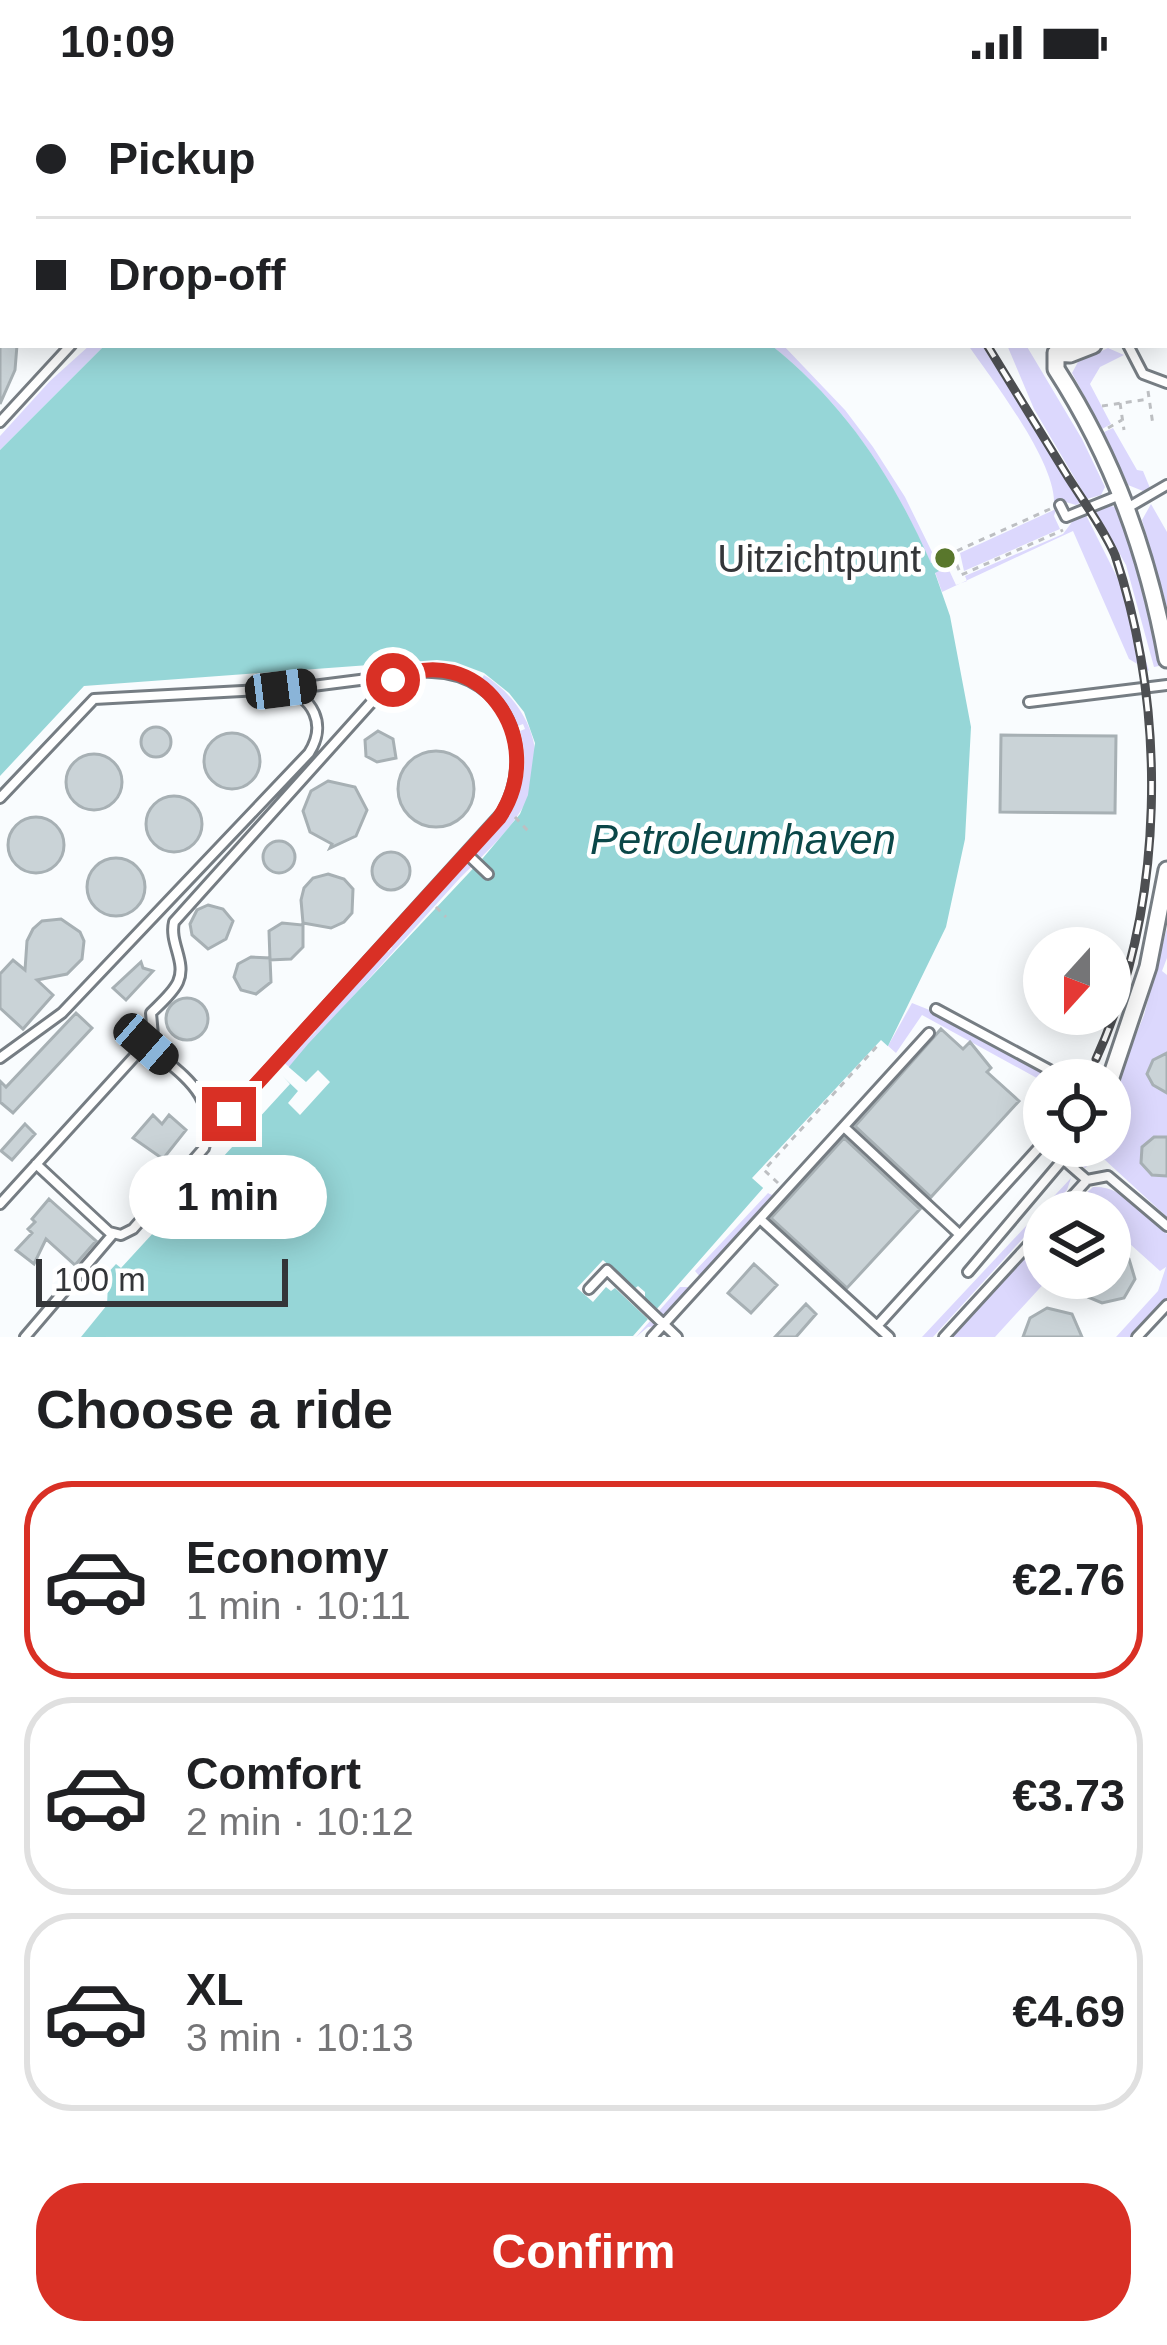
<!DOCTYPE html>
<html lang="en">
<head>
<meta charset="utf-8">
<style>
	body { margin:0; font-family:Helvetica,sans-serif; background:#f2f2f2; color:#202124; height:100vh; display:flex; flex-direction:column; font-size:45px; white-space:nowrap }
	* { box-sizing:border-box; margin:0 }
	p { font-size:39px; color:#757577 }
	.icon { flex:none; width:66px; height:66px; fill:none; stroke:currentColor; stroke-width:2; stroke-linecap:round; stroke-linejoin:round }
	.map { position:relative; height:1253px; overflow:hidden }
	.sheet { display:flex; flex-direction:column; background:#fff; flex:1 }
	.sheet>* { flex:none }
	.banner { position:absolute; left:0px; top:0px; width:1167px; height:264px; box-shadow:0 6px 30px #0003; display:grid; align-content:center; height:264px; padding:0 36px; background:#fff }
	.needle { width:78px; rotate:201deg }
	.buttons { position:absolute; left:1023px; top:843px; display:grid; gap:24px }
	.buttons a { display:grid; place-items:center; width:108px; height:108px; border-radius:50%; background:#fff; box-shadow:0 6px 30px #0003; font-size:60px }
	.scale { position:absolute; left:36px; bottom:30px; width:252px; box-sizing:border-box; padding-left:12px; border:6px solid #343639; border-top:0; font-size:33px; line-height:42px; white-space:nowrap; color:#343639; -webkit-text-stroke:9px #fff; paint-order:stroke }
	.end { position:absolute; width:54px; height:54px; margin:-27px; border:15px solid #d93025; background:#fff; box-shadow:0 0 0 6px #fff }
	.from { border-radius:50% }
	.bubble { position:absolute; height:84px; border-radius:42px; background:#fff; box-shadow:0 6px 30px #0003; font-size:39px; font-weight:600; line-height:84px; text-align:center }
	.car { position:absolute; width:36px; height:72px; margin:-36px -18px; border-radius:15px; box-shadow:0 0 9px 3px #0007; background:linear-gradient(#222 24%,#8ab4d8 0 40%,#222 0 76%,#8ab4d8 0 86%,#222 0) }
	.banner b { display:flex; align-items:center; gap:42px; height:114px; font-size:45px }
	.banner b+b { border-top:3px solid #e0e0e0 }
	.banner i { width:30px; height:30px; background:#202124 }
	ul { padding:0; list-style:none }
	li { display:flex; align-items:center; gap:36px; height:198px; margin:0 24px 18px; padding:0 12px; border:6px solid #e0e0e0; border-radius:48px }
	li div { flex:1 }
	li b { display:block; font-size:45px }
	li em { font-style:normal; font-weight:600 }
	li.on { border-color:#d93025 }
	li>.icon { width:108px; height:108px; stroke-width:1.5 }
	h2 { padding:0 36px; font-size:54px; line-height:144px }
	.cta { display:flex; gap:24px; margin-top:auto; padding:24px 36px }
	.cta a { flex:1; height:138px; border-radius:48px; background:#d93025; color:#fff; font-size:48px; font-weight:600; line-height:138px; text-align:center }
	.status { display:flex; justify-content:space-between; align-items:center; height:84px; padding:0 60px; background:#fff; direction:ltr }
	.status svg { height:33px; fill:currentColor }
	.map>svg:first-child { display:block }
	.green { fill:#dcd8fd }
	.water { fill:#96d6d7 }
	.pier { fill:#f9fcfe }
	.building { fill:#cad3d7; stroke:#a7b0b4; stroke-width:3 }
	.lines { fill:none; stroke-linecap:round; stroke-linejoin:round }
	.service-casing { stroke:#767d83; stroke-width:14 }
	.minor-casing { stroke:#767d83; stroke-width:21 }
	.path { stroke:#bdbfc2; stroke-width:3; stroke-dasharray:6 6; stroke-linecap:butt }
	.service { stroke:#fff; stroke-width:8 }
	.minor { stroke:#fff; stroke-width:15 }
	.rail-casing { stroke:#4d4f52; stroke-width:9 }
	.rail { stroke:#fff; stroke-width:4.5; stroke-dasharray:14; stroke-linecap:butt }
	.route { stroke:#d93025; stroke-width:15 }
	.poi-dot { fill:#59772c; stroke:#fff; stroke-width:4.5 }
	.labels { text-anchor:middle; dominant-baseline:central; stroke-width:9; stroke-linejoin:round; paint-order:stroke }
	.poi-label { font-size:39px; fill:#343639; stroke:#fff; text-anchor:end }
	.water-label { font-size:42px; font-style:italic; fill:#0b4748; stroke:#fff }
</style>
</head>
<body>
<div class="status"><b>10:09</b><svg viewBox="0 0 49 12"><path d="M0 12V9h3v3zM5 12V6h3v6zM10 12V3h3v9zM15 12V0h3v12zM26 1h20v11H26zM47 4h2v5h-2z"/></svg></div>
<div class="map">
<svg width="1167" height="1253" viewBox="0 0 1167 1253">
	<rect width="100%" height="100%" fill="#f9fcfe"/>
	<path class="green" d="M90 261H105L0 366V352L50 297Z
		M771 261H783L845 326 873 363 905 413 933 470 951 467 943 473 956 501 967 497 965 492 1063 450 1075 434 1086 431 1125 509 1149 587 1129 575 1073 447 942 508 935 488 937 478 931 480C893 394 846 321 771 261Z
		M968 261H982L1080 419 1076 421 1062 417 1054 421C1057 379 993 297 968 261Z
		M1007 261H1026L1082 355 1105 403 1101 411 1087 415 1034 325Z
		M1108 264 1124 271 1100 283 1090 300 1111 340 1102 345 1072 289 1078 278Z
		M1113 344 1137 386 1143 387 1150 404 1143 407 1128 401 1104 348Z
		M1151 420 1167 448V523L1142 436Z
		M1108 421 1118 424 1144 504 1159 582 1154 583 1126 481 1095 426Z
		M1056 425 1054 432 1060 445 964 487 960 469Z
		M484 591C532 621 554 681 518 731 502 755 480 774 460 794L289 983 283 978 316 947 314 944 384 865 388 868 392 864 389 860C412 834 436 808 460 782 497 743 538 711 520 647L525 645 523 640 518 642 508 622 480 598Z
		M1167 844V874L1162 887 1167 891V1133L1105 1076 1095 1075 1085 1084 1075 1076 1083 1062H1110V1016L1144 931Z
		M912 919 932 927 1056 996 1044 998 922 931 896 969 888 962Z
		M1071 1094 1067 1106 933 1253H922Z
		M1093 1103C1123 1101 1147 1132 1167 1150V1215L1132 1253H1116L1158 1207 1166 1183 1160 1187 1110 1142V1128H1066Z
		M768 1109 776 1113 657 1242 648 1243 636 1253 680 1203H690L701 1194 695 1187Z
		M1044 1152V1194H1049L995 1253H952Z"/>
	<path class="water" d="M105 261H771C845 320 893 393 931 479L937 478 941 486 935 489 950 532 971 643 965 755 946 843 888 962 633 1252 81 1253 107 1221 108 1199 104 1193 116 1180 121 1184 290 1000 282 991 308 960 483 774 520 730 528 711 535 659 524 628 509 609 484 589 455 578 437 576 84 602 0 692V366Z"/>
	<path class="pier" d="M881 956 892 966 770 1110 752 1094Z
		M284 979 306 998 318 986 330 998 300 1031 288 1019 298 1007 277 987Z
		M603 1176 634 1205 638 1202 645 1208V1215L661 1229 652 1239 615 1204 611 1207 606 1203 593 1218 577 1204Z"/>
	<path class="building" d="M0 261H17L15 286 0 320Z
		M141 658a15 15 0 1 1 30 0a15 15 0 1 1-30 0Z
		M378 647 393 655 396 674 377 678 366 672 365 656Z
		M204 677a28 28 0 1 1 56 0a28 28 0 1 1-56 0Z
		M1001 651 1116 652 1115 729 1000 728Z
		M398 705a38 38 0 1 1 76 0a38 38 0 1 1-76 0Z
		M66 698a28 28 0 1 1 56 0a28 28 0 1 1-56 0Z
		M328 697 355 703 367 726 356 752 330 764 332 760 310 748 303 727 311 707Z
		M146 740a28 28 0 1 1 56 0a28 28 0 1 1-56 0Z
		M8 761a28 28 0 1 1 56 0a28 28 0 1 1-56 0Z
		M263 773a16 16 0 1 1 32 0a16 16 0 1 1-32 0Z
		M372 787a19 19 0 1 1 38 0a19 19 0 1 1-38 0Z
		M87 803a29 29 0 1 1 58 0a29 29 0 1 1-58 0Z
		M328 790 344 795 353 805 352 829 344 838 331 844 303 839 301 816 304 804 313 794Z
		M208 821 223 825 233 837 226 855 208 865 192 851 190 840 197 826Z
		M61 835 80 848 84 857 82 875 67 890 37 896 53 911 23 945 0 924V890L13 876 25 886 27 857 33 845 42 837Z
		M282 839 303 841V863L291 875 270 876 269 847Z
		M251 873 270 874 271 898 256 910 241 906 234 893 238 880Z
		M141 878 143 884 153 887 126 916 113 904Z
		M166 935a21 21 0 1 1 42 0a21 21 0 1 1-42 0Z
		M76 929 92 944 13 1029 0 1018V997L6 1003Z
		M941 945 963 965 970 958 991 984 987 988 1019 1017 931 1113 855 1042Z
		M1167 969V1009L1153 1001 1147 990 1153 976Z
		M153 1031 162 1040 169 1031 186 1046 163 1075 133 1054Z
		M25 1040 35 1050 12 1076 1 1067Z
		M1154 1053H1167V1092L1152 1091 1141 1079 1142 1063Z
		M844 1054 920 1125 847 1204 771 1134Z
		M49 1115 96 1157 75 1181 46 1155 34 1180 16 1166 32 1149 28 1145 35 1138 32 1135Z
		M1110 1163 1129 1175 1135 1195 1124 1214 1102 1219 1088 1213 1077 1194H1110Z
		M754 1180 777 1201 751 1229 728 1209Z
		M806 1220 816 1230 796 1253H775Z
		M1047 1224 1072 1230 1082 1253H1023L1030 1234Z"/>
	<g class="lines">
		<g class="service-casing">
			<path id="service" d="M794 0 800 3
				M778 3 780 0
				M873 3 875 0
				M0 131H3
				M0 149 3 148
				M1164 183 1167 190
				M1128 261 1143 290 1167 299
				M0 338 71 261
				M1060 421 1066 433 1120 411
				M1129 423 1167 401
				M289 605 399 591
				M1029 618 1167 601
				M0 714 94 615 281 605C314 612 327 641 309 669L62 929 0 974
				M466 769 488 790
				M936 925 1068 996
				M844 1043 959 1150
				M1048 1062 1087 1096
				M36 1080 109 1148 121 1151 133 1145 204 1064C220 1010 181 991 146 960
				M0 1120 153 952 151 929C160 920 173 909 178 898 187 878 169 859 174 838L387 601C401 590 415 587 432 588 507 590 537 669 502 729L229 1030 208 1039
				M1058 1128 1087 1096 1108 1092 1167 1142
				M760 1135 889 1253
				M968 1188 1071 1066
				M589 1205 607 1186 677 1253
				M877 1242 1044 1058
				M25 1253 113 1150
				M652 1253 929 949
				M944 1253 1044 1144
				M1137 1253 1167 1221"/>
		</g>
		<g class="minor-casing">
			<path id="minor" d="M712 0 719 3
				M89 3 96 0
				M997 3 998 0
				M0 45 3 44
				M1164 229 1167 228
				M1056 269V285C1114 375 1148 470 1167 575
				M1056 269 1070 270 1093 261
				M1110 996 1148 883 1167 786
				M1071 1066 1073 1062"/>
		</g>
		<path class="path" d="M953 3 954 0
			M1148 307 1153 341
			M1120 319 1124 346
			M1102 322 1149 315
			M1108 344 1122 336
			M1050 425 952 469 961 491 1063 446
			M515 733 530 749
			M436 823 446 833
			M778 1099 764 1086 879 960"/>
		<use href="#service" class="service"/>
		<use href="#minor" class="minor"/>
		<g class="rail-casing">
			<path id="rail" d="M357 3H469
				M966 3V0
				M987 261C1014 305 1041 349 1068 393 1084 418 1103 444 1115 471 1167 627 1166 821 1096 975"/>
		</g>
		<use href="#rail" class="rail"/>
	</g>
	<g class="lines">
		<path class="route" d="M229 1030 499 734C552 655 477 553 393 596"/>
	</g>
	<circle class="poi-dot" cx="945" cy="474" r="12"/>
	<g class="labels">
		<g class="poi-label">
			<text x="921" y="474">Uitzichtpunt</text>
		</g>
		<g class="water-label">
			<text x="743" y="755">Petroleumhaven</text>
		</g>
	</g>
</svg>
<div class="buttons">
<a><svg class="needle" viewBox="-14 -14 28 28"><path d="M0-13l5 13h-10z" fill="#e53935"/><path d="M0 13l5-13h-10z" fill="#757577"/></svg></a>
<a><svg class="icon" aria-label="locate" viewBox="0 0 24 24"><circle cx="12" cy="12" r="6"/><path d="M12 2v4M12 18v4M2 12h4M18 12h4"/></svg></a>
<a><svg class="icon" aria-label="layers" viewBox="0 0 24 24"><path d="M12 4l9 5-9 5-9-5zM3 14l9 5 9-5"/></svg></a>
</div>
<div class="scale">100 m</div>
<i class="end from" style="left:393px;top:596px"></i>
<i class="end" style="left:229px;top:1030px"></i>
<div class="bubble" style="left:129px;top:1071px;width:198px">1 min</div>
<i class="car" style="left:281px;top:605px;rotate:83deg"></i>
<i class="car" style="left:146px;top:960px;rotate:131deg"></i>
<div class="banner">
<b><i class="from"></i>Pickup</b>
<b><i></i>Drop-off</b>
</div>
</div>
<section class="sheet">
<h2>Choose a ride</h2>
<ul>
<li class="on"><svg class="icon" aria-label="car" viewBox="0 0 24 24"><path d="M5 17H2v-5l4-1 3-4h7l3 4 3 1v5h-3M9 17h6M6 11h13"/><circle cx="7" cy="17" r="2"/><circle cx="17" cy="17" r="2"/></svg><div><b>Economy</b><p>1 min · 10:11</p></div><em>€2.76</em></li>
<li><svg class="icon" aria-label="car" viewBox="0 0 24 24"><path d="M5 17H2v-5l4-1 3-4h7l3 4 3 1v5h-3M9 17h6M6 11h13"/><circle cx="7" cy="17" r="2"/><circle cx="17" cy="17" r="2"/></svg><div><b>Comfort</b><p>2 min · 10:12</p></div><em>€3.73</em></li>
<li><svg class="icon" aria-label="car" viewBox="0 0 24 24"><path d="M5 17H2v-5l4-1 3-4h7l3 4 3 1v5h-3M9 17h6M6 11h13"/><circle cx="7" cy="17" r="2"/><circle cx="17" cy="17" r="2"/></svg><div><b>XL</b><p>3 min · 10:13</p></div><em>€4.69</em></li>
</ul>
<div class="cta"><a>Confirm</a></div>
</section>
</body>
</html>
